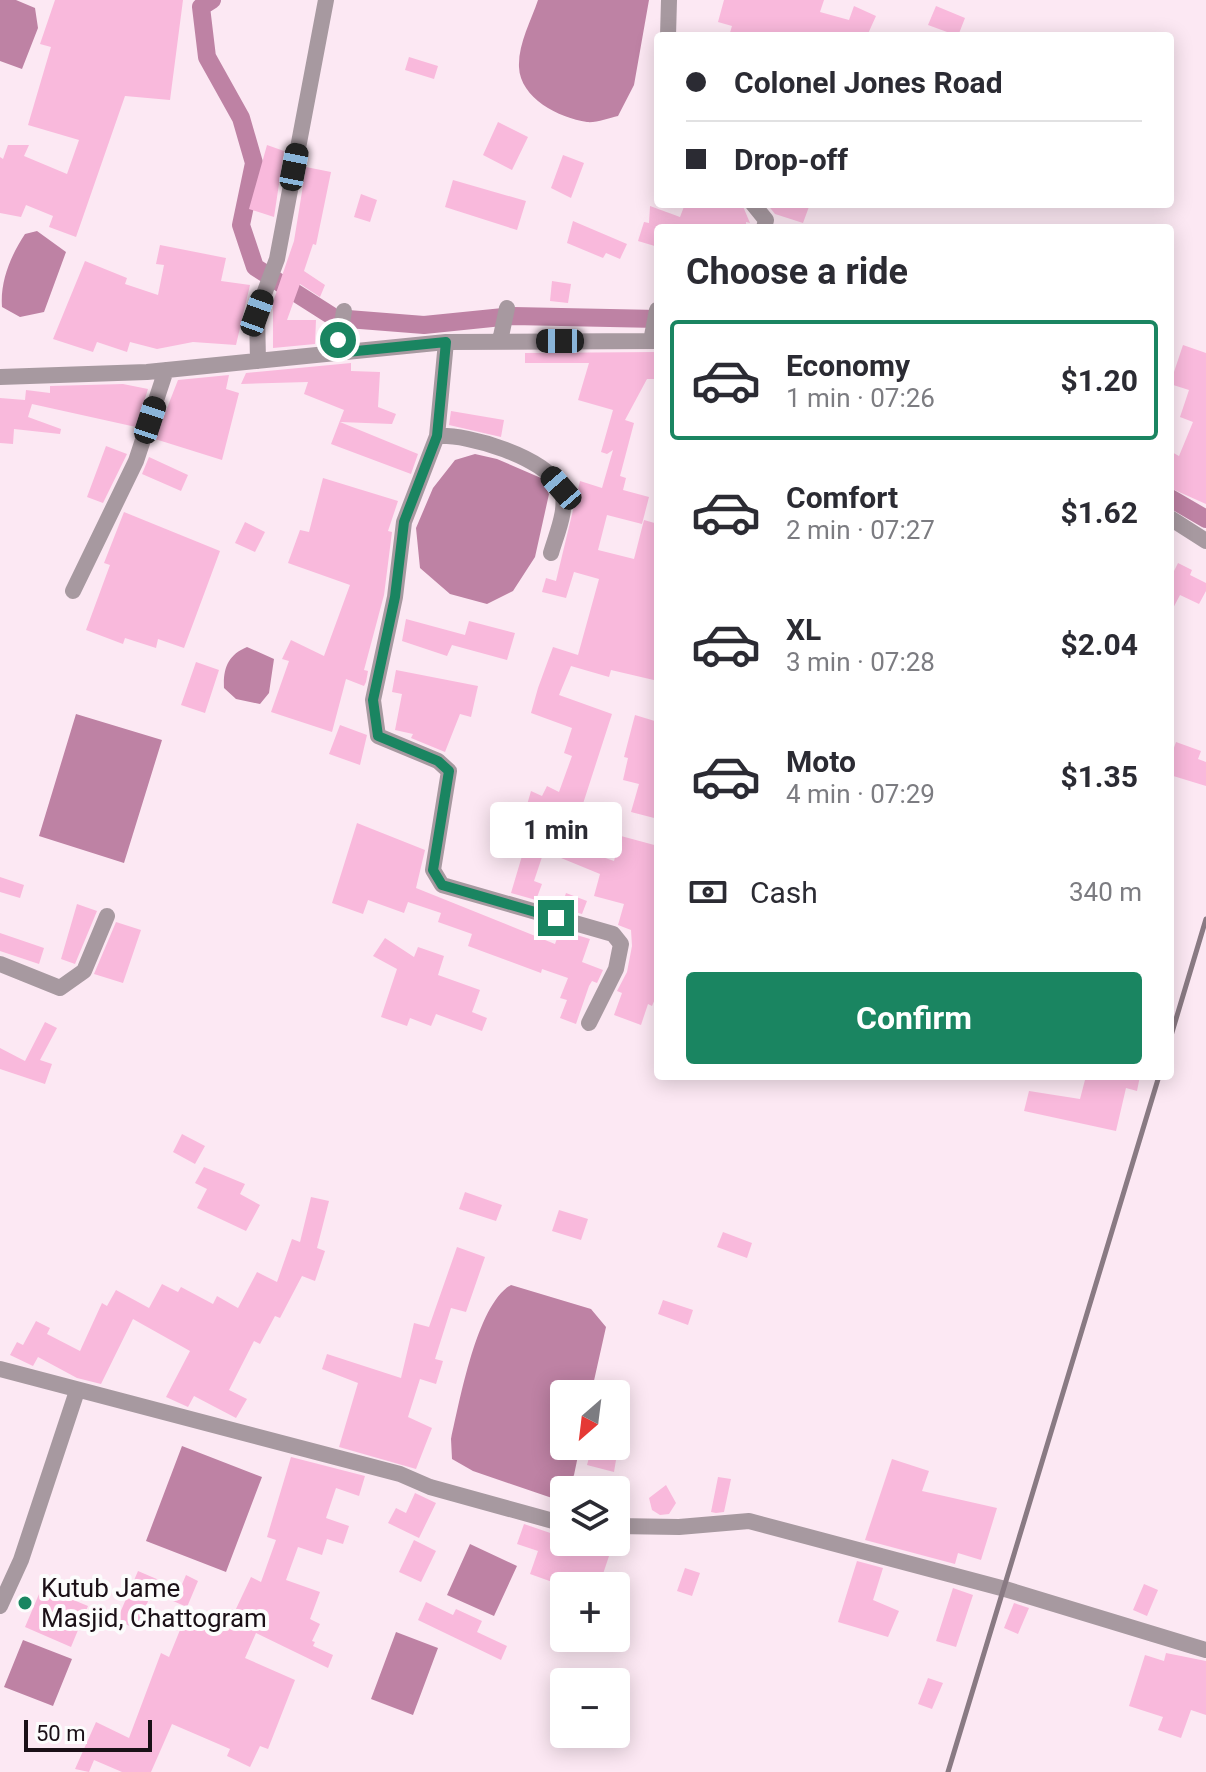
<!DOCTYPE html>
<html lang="en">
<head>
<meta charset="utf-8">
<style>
	body { margin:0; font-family:Roboto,sans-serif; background:#f2f2f3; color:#2b2b33; height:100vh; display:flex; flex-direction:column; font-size:30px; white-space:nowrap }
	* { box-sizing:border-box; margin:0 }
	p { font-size:26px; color:#7c7c81 }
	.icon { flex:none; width:44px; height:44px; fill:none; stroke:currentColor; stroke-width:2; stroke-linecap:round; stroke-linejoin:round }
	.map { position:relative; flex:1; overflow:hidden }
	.sheet { position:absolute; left:654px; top:224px; width:520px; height:856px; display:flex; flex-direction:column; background:#fff; border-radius:8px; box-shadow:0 4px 20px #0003 }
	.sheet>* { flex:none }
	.guide { position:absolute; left:654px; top:32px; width:520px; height:176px; border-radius:8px; box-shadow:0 4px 20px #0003; display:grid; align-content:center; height:176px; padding:0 32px; background:#fff }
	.needle { width:52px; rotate:208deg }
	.controls { position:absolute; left:550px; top:1380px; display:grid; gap:16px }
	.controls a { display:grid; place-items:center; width:80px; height:80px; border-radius:8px; background:#fff; box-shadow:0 4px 20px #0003; font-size:40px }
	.scale { position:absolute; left:24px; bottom:20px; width:128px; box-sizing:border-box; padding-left:8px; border:4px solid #1b1017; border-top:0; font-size:22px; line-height:28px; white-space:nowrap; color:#1b1017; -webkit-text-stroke:6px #fcfcfc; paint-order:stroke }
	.end { position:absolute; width:36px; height:36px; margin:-18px; border:10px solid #1a8561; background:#fff; box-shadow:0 0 0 4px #fff }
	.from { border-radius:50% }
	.bubble { position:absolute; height:56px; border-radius:8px; background:#fff; box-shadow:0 4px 20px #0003; font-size:26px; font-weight:700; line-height:56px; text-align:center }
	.car { position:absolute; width:24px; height:48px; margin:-24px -12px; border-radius:10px; box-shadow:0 0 6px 2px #0007; background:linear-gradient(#222 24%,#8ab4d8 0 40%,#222 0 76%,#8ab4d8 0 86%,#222 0) }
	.guide b { display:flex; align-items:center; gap:28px; height:76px; font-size:30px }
	.guide b+b { border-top:2px solid #e1e1e2 }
	.guide i { width:20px; height:20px; background:#2b2b33 }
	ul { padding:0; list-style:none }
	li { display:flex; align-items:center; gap:24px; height:120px; margin:0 16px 12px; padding:0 16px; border:4px solid transparent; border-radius:8px }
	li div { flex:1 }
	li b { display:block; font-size:30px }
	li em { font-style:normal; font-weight:700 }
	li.current { border-color:#1a8561 }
	li>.icon { width:72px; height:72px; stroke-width:1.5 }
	h2 { padding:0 32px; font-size:36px; line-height:96px }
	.pay { display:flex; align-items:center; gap:20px; height:88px; padding:0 32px; font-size:30px }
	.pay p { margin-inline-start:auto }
	.button { display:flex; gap:16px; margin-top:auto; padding:16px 32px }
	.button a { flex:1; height:92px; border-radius:8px; background:#1a8561; color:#fff; font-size:32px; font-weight:700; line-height:92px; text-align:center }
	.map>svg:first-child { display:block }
	.water { fill:#be82a4 }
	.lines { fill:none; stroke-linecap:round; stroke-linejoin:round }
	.canal { stroke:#be82a4; stroke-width:18 }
	.building { fill:#f9b9dc }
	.minor { stroke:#a799a0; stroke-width:16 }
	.rail { stroke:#897a83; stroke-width:5 }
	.route { stroke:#1a8561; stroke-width:10 }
	.poi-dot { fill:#1a8561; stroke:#fcfcfc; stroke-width:3 }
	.labels { text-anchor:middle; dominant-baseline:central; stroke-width:8; stroke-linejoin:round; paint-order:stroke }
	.poi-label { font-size:26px; fill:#1b1017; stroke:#fcfcfc; text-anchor:start }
</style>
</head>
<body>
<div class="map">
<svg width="1206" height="1772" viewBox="0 0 1206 1772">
	<rect width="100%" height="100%" fill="#fce8f3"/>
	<path class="water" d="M0 0H16L35 8 38 28 22 69 0 61Z
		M538 0H649L634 85 618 116C609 118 596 123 587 122 559 118 520 98 519 67 518 44 531 21 538 0Z
		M37 231 66 252 44 312 20 317 2 307C0 281 11 255 25 234Z
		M475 454 497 459 541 478 549 494 535 557 513 591 487 604 450 594 420 568 416 528 433 488 455 460Z
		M247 647 274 659 269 693 260 704 236 699 224 688C223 668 228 655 247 647Z
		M76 714 162 740 124 863 39 836Z
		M511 1285 591 1309 606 1327 591 1394H564V1446H580L574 1475 563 1496 552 1498 473 1471 452 1459 451 1439C460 1400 477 1304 511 1285Z
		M182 1446 262 1477 226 1572 146 1541Z
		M470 1544 517 1566 494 1616 447 1595Z
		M396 1632 438 1648 413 1715 371 1699Z
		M23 1640 72 1659 53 1706 4 1687Z"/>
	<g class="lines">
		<path class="canal" d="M212 0 201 7 207 57 241 118 254 163 241 225 255 267 335 318 424 325 513 316 658 319
			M1170 498 1206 519"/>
	</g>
	<path class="building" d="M55 0H183L170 100 125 96 76 237 49 227 53 216 26 205 21 217 0 213V157L3 159 8 145H29L24 156 67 174 79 140 28 125 51 47 40 44Z
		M724 0H824L820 12 849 20 854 6 876 16 867 36H729L732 26 718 22Z
		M936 6 965 18 958 36 928 25Z
		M409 57 438 66 434 79 405 70Z
		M498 122 528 137 512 170 483 155Z
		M267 145 284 151 274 217 249 209Z
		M563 155 584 163 571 198 551 188Z
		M306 167 331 172 316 245 313 244 304 271 325 285 320 297 300 284 287 320H316L315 344 273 348V302L294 241Z
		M453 180 526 201 517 230 445 207Z
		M361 194 377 200 370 222 354 217Z
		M685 204H742L750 223 746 222V228H658V247L638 241 644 222 649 223 650 206 680 217Z
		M767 204H810L803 223 775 214Z
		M573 221 627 244 620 259 606 253 603 258 567 243Z
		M160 245 226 258 221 281 250 285 236 345 193 342 157 349 130 342 127 352 97 342 93 352 53 339 85 261 127 278 125 284 158 295 164 265 156 264Z
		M552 281 571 284 568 303 550 301Z
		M1183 345 1206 353V504L1170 488V451L1179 456 1193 422 1180 417 1189 390 1170 384Z
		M658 352V379H647L625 420 634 423 620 476 626 478 623 490 649 497 642 524 607 515 598 550 634 559 644 520 658 524V681L611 670 609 677 571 666 559 695 612 714 580 813 565 807 556 833 566 837 563 843 614 861 621 836 658 846V992L652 1006 648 1004 641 1025 614 1015 622 993 617 991 627 972 632 946 631 930 618 925 624 904 594 896 600 874 544 851 534 881 542 884 536 900 511 893 527 839 518 836 531 791 542 796 547 786 559 792 572 756 564 753 572 728 531 713 538 688 553 647 578 655 599 579 574 572 566 598 542 592 546 578 556 581 580 481 602 488 613 450 607 454 601 452 613 410 578 400 589 363H525V353Z
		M351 363V371L380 372 378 407 396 414 392 424 340 422 418 454 411 474 331 444 344 410 304 394 308 382 241 384 246 373Z
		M229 375 226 389 239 393 222 460 155 439 178 380Z
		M123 384 148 389 136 427 32 404 28 417 61 429 60 434 14 429 13 444 0 443V398L25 400 26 390 50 393V386Z
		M451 411 504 420 501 437 449 425Z
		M106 446 127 454 103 503 87 497Z
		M149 457 188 475 181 491 142 474Z
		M323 478 398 501 388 531 392 532 384 595 364 670 368 671 366 682 364 686 346 679 332 732 271 712 289 661 282 659 291 640 324 656 350 585 288 563 300 530 309 532Z
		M124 512 220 551 184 648 158 639 156 648 125 638 123 644 86 630 110 565 104 563Z
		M245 522 265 532 255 552 235 543Z
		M1178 563 1192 570 1190 575 1206 583V591L1199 604 1180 595 1170 614V579Z
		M406 619 465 635 469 621 515 633 507 660 452 645 447 656 402 641Z
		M196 662 219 670 205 713 181 705Z
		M396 670 478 686 471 717 460 714 445 752 411 738 413 734 395 730 402 694 392 692Z
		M635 715 658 722V819L631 812 639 784 623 780 628 758 624 757Z
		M340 725 367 735 360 765 329 754Z
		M1176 742 1201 751 1198 759 1206 762V786L1170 775V759Z
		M357 823 425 850 416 888 555 944 560 930 590 939 582 962 603 970 597 983 592 981 589 986 576 1024 560 1018 567 1000 560 998 568 978 542 969 541 973 468 946 472 934 438 922 441 913 408 902 404 913 368 900 363 914 332 903Z
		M0 877 24 885 20 898 0 892Z
		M566 893 587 901 582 914 561 908Z
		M77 904 97 911 75 964 61 959Z
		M116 922 141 930 123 983 94 974Z
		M0 933 44 948 39 964 0 951Z
		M385 938 414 957 418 947 444 956 438 975 480 990 472 1012 487 1018 482 1031 436 1014 431 1026 410 1018 407 1026 381 1017 397 969 373 956Z
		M45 1022 57 1028 40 1060 52 1064 45 1084 0 1069V1048L25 1061Z
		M1086 1076H1140L1137 1091 1126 1088 1116 1131 1024 1111 1029 1091 1080 1099Z
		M182 1134 205 1146 195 1164 173 1152Z
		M204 1167 245 1184 240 1194 260 1205 246 1231 197 1208 207 1189 195 1183Z
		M465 1192 502 1205 496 1221 459 1209Z
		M311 1197 329 1201 317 1248 325 1251 315 1281 302 1276 280 1318 275 1316 260 1344 254 1341 229 1390 247 1399 236 1418 194 1396 188 1407 166 1397 190 1351 133 1319 101 1384 77 1378 38 1357 33 1366 10 1355 17 1342 23 1345 36 1321 50 1328 47 1334 80 1351 102 1303 107 1306 116 1290 149 1308 162 1284 178 1292 181 1287 213 1304 217 1296 238 1308 257 1272 277 1282 292 1239 300 1242Z
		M559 1210 588 1219 581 1240 552 1231Z
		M723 1232 752 1243 747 1258 717 1247Z
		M457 1247 485 1257 466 1312 451 1308 435 1359 443 1361 436 1384 420 1379 408 1417 432 1428 416 1469 339 1447 358 1383 322 1369 327 1354 401 1378 414 1323 429 1327Z
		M663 1300 693 1310 688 1325 658 1314Z
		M592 1446 618 1448 614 1472 587 1465Z
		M291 1457 365 1476 359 1496 336 1488 326 1518 349 1526 343 1544 327 1539 322 1555 298 1547 286 1580 320 1592 310 1619 320 1624 312 1641 315 1642 313 1646 333 1655 328 1668 256 1633 245 1658 295 1680 268 1749 260 1746 250 1767 227 1756 230 1749 172 1724 151 1772H122L94 1760 89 1772 75 1769 96 1722 129 1738 161 1653 169 1657 180 1630 176 1629 184 1609 227 1628 251 1577 261 1582 276 1540 267 1537Z
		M892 1459 929 1471 922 1491 997 1508 981 1560 958 1553 955 1564 865 1540Z
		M718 1477 731 1479 724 1512 716 1513 711 1512Z
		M666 1485 676 1503 669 1514 660 1515 652 1510 649 1498Z
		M415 1493 436 1503 419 1538 388 1523 396 1508 406 1513Z
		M524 1524 562 1537 560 1542H597L612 1547 599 1586H584L561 1578 558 1584 530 1574 538 1551 517 1544Z
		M414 1540 436 1551 421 1582 399 1572Z
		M857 1561 883 1568 873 1600 899 1611 888 1637 838 1622Z
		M685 1568 700 1573 692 1596 677 1591Z
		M138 1571 180 1589 186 1575 198 1581 187 1607 152 1592 136 1629 117 1620Z
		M1144 1584 1158 1590 1147 1616 1133 1610Z
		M42 1587 88 1606 71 1647 25 1627Z
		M953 1588 973 1595 956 1647 936 1641Z
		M426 1602 453 1615 456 1609 482 1621 477 1632 507 1646 501 1660 418 1620Z
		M1014 1603 1029 1608 1018 1634 1004 1628Z
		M1166 1653 1206 1661V1715L1191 1710 1181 1738 1158 1730 1163 1717 1129 1706 1145 1655 1164 1661Z
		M928 1678 943 1683 932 1709 918 1704Z"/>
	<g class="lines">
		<path class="minor" d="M668 36 669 0
			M753 204 766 220 764 228
			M500 341 507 308
			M651 341 657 310
			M446 342 437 436 404 522 395 597 373 700 378 736 438 761 449 771 433 870 442 885 613 934 621 944 616 969 589 1023
			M337 353 344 311
			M258 361 257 313 277 259 326 0
			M0 377 147 372 446 342 658 341
			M437 436C469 434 544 457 560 487 570 505 556 535 551 553
			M1170 518 1206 541
			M73 591 136 461 166 370
			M0 964 60 988 84 971 107 916
			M0 1369 400 1474 430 1487 564 1524
			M616 1526 679 1527 749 1521 1005 1589 1206 1650
			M0 1606 21 1560 77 1391"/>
		<path class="rail" d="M1170 1039 1206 919
			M948 1772 1159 1076"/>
	</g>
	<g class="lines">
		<path class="route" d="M338 340 337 353 446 342 437 436 404 522 395 597 373 700 378 736 438 761 449 771 433 870 442 885 556 918"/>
	</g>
	<circle class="poi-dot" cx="25" cy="1603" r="8"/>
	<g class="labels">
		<g class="poi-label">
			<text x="41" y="1588">Kutub Jame<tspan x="41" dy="30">Masjid, Chattogram</tspan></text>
		</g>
	</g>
</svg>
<div class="controls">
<a><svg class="needle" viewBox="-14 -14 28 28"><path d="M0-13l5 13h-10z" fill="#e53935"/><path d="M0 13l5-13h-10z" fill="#7c7c81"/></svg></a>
<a><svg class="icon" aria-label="layers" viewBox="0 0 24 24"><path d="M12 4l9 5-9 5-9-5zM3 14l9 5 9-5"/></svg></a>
<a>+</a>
<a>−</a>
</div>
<div class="scale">50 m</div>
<i class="end from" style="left:338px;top:340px"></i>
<i class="end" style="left:556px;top:918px"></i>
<div class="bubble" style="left:490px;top:802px;width:132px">1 min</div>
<i class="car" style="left:294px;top:167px;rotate:11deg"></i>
<i class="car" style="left:257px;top:313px;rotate:20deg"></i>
<i class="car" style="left:560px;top:341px;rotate:270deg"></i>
<i class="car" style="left:150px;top:420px;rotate:18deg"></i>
<i class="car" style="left:561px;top:488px;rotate:319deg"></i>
<div class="guide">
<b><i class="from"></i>Colonel Jones Road</b>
<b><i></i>Drop-off</b>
</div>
<section class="sheet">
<h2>Choose a ride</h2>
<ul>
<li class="current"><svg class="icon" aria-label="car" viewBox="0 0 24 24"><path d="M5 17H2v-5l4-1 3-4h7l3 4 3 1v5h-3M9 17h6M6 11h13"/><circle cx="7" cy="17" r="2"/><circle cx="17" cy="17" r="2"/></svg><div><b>Economy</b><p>1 min · 07:26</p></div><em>$1.20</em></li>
<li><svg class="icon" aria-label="car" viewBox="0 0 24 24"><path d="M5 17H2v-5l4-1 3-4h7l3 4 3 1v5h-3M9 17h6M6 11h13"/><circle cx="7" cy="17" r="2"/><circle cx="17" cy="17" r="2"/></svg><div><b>Comfort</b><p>2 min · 07:27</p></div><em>$1.62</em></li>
<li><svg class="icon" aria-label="car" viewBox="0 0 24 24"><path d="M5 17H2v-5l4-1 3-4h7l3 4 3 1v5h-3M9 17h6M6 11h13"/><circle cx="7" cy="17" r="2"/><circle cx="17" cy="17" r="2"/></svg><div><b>XL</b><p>3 min · 07:28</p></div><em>$2.04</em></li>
<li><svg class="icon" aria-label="car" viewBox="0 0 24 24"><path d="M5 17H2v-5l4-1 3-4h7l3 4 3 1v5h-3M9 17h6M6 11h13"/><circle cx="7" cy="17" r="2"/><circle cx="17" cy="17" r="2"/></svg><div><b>Moto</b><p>4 min · 07:29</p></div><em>$1.35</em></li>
</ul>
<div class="pay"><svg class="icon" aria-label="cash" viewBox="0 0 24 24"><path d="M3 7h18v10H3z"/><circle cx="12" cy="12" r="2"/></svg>Cash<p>340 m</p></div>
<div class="button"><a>Confirm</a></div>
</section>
</div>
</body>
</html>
